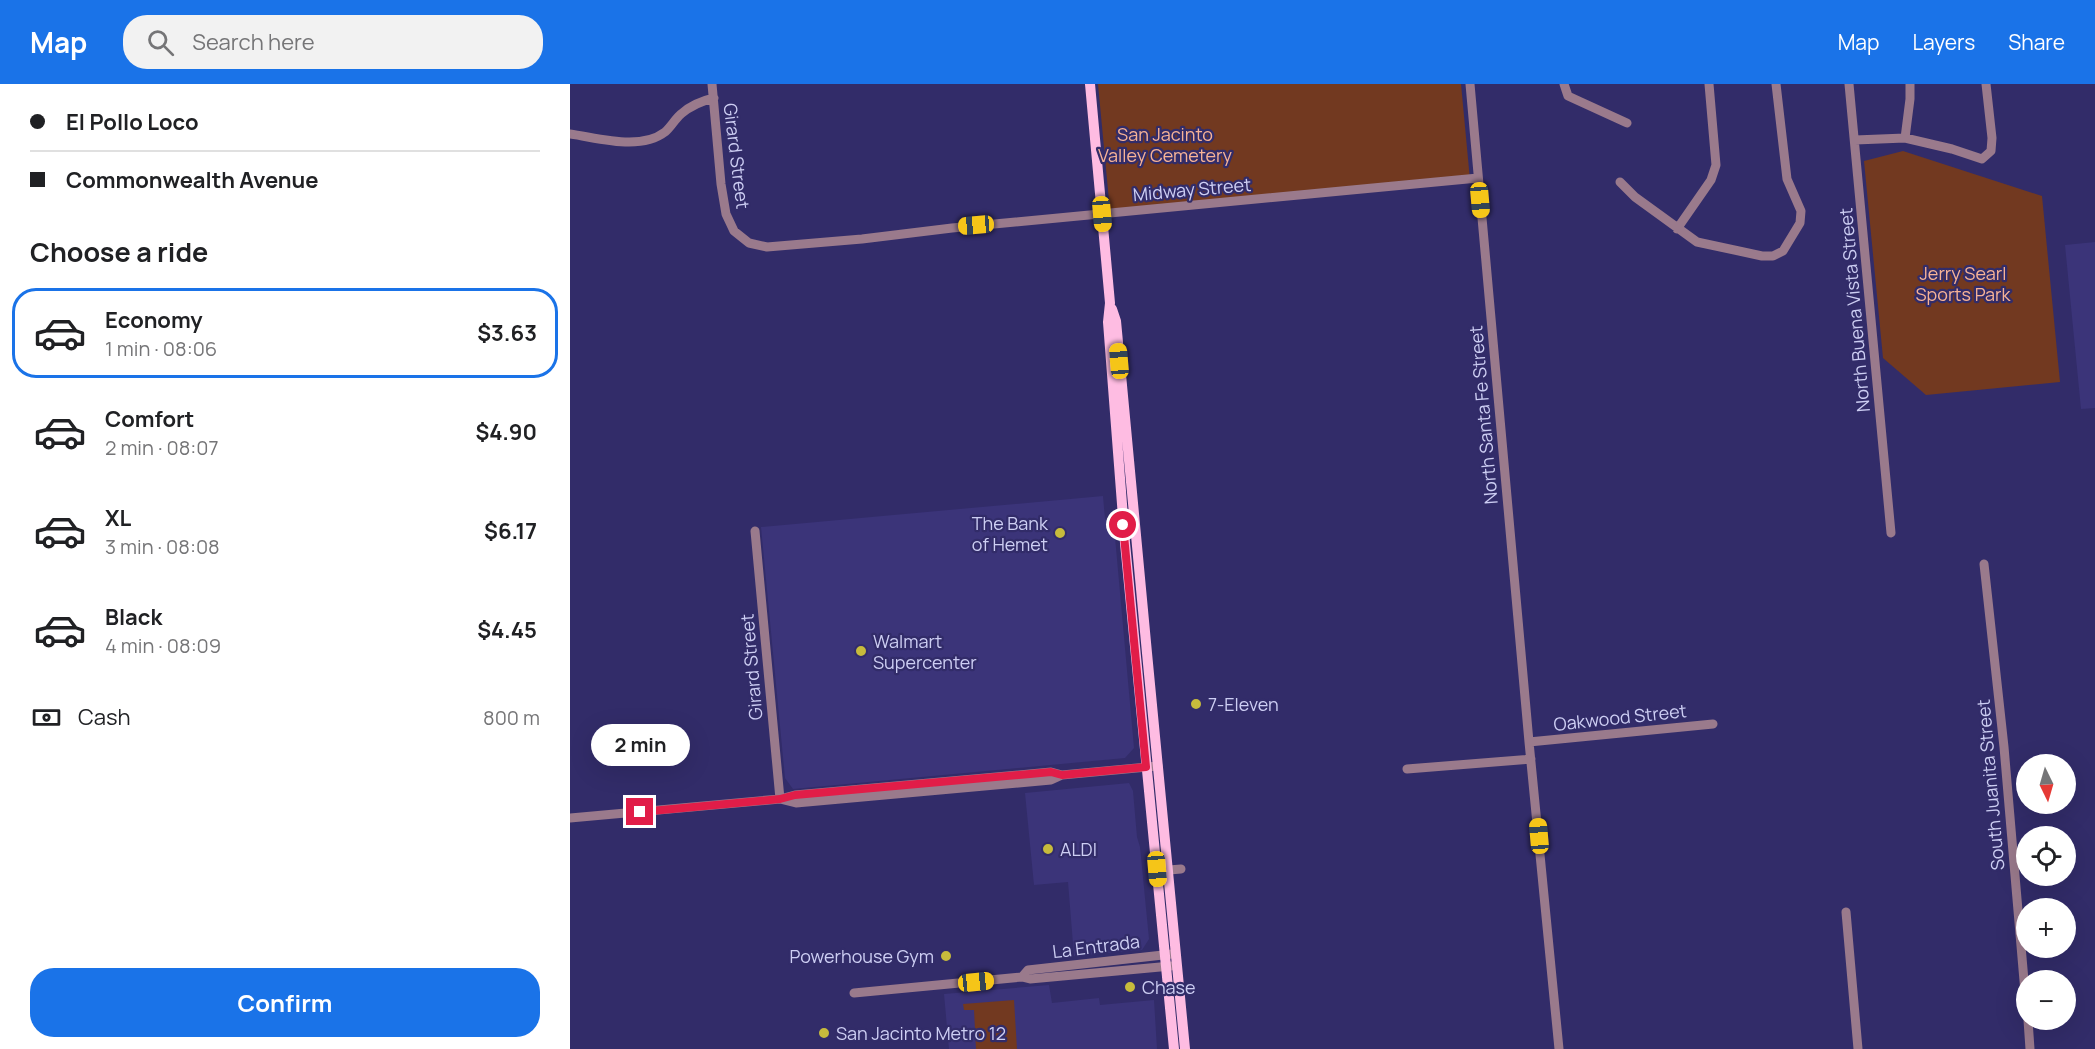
<!DOCTYPE html>
<html lang="en">
<head>
<meta charset="utf-8">
<style>
	body { margin:0; font-family:Manrope,sans-serif; background:#f2f2f2; color:#202124; height:100vh; display:flex; flex-direction:column; font-size:22px; white-space:nowrap }
	* { box-sizing:border-box; margin:0 }
	p { font-size:20px; color:#757577 }
	.icon { flex:none; width:33px; height:33px; fill:none; stroke:currentColor; stroke-width:2; stroke-linecap:round; stroke-linejoin:round }
	.map { position:relative; flex:1; overflow:hidden }
	.drawer { display:flex; flex-direction:column; background:#fff; width:570px }
	.drawer>* { flex:none }
	.top-card { display:grid; align-content:center; height:132px; padding:0 30px; background:#fff }
	.needle { width:39px; rotate:175deg }
	.buttons { position:absolute; left:1446px; top:670px; display:grid; gap:12px }
	.buttons a { display:grid; place-items:center; width:60px; height:60px; border-radius:50%; background:#fff; box-shadow:0 6px 24px #0002; font-size:30px }
	.end { position:absolute; width:27px; height:27px; margin:-14px; border:8px solid #e11d48; background:#fff; box-shadow:0 0 0 3px #fff }
	.from { border-radius:50% }
	.bubble { position:absolute; height:42px; border-radius:21px; background:#fff; box-shadow:0 6px 24px #0002; font-size:20px; font-weight:700; line-height:42px; text-align:center }
	.car { position:absolute; width:18px; height:36px; margin:-18px -9px; border-radius:8px; box-shadow:0 0 4px 2px #0007; background:linear-gradient(#f5c518 24%,#345 0 40%,#f5c518 0 76%,#345 0 86%,#f5c518 0) }
	.top-card b { display:flex; align-items:center; gap:21px; height:57px; font-size:22px }
	.top-card b+b { border-top:2px solid #e0e0e0 }
	.top-card i { width:15px; height:15px; background:#202124 }
	ul { padding:0; list-style:none }
	li { display:flex; align-items:center; gap:18px; height:90px; margin:0 12px 9px; padding:0 18px; border:3px solid transparent; border-radius:24px }
	li div { flex:1 }
	li b { display:block; font-size:22px }
	li em { font-style:normal; font-weight:700 }
	li.active { border-color:#1a73e8 }
	li>.icon { width:54px; height:54px; stroke-width:1.5 }
	h2 { padding:0 30px; font-size:27px; line-height:72px }
	.pay { display:flex; align-items:center; gap:15px; height:66px; padding:0 30px; font-size:22px }
	.pay p { margin-inline-start:auto }
	.button { display:flex; gap:12px; margin-top:auto; padding:12px 30px }
	.button a { flex:1; height:69px; border-radius:24px; background:#1a73e8; color:#fff; font-size:24px; font-weight:700; line-height:69px; text-align:center }
	header { display:flex; align-items:center; gap:36px; box-sizing:border-box; height:84px; padding:0 30px; background:#1a73e8; color:#fff }
	header strong { font-size:28px }
	nav { display:flex; gap:33px; margin-inline-start:auto; font-size:21px }
	.search { width:420px; height:54px; background:#f2f2f2; display:flex; align-items:center; gap:15px; box-sizing:border-box; padding:0 21px; border-radius:24px; color:#757577; font-size:22px }
	main { display:flex; flex:1; min-height:0 }
	.map>svg:first-child { display:block }
	.built { fill:#3b3479 }
	.green { fill:#723920 }
	.lines { fill:none; stroke-linecap:round; stroke-linejoin:round }
	.minor { stroke:#9a7a8c; stroke-width:9 }
	.major { stroke:#febce2; stroke-width:10 }
	.route { stroke:#e11d48; stroke-width:8 }
	.poi-dot { fill:#c7bb3c; stroke:#322c69; stroke-width:2 }
	.labels { text-anchor:middle; dominant-baseline:central; stroke-width:4.5; stroke-linejoin:round; paint-order:stroke }
	.park-label { font-size:18px; fill:#f7b396; stroke:#322c69 }
	.street-label { font-size:18px; fill:#cdcef3; stroke:#322c69 }
	.poi-label { font-size:18px; fill:#cdcef3; stroke:#322c69; text-anchor:start }
</style>
</head>
<body>
<header>
<strong>Map</strong>
<div class="search"><svg class="icon" aria-label="search" viewBox="0 0 24 24"><circle cx="10" cy="10" r="6"/><path d="M15 15l6 6"/></svg>Search here</div>
<nav><a>Map</a><a>Layers</a><a>Share</a></nav>
</header>
<main>
<section class="drawer">
<div class="top-card">
<b><i class="from"></i>El Pollo Loco</b>
<b><i></i>Commonwealth Avenue</b>
</div>
<h2>Choose a ride</h2>
<ul>
<li class="active"><svg class="icon" aria-label="car" viewBox="0 0 24 24"><path d="M5 17H2v-5l4-1 3-4h7l3 4 3 1v5h-3M9 17h6M6 11h13"/><circle cx="7" cy="17" r="2"/><circle cx="17" cy="17" r="2"/></svg><div><b>Economy</b><p>1 min · 08:06</p></div><em>$3.63</em></li>
<li><svg class="icon" aria-label="car" viewBox="0 0 24 24"><path d="M5 17H2v-5l4-1 3-4h7l3 4 3 1v5h-3M9 17h6M6 11h13"/><circle cx="7" cy="17" r="2"/><circle cx="17" cy="17" r="2"/></svg><div><b>Comfort</b><p>2 min · 08:07</p></div><em>$4.90</em></li>
<li><svg class="icon" aria-label="car" viewBox="0 0 24 24"><path d="M5 17H2v-5l4-1 3-4h7l3 4 3 1v5h-3M9 17h6M6 11h13"/><circle cx="7" cy="17" r="2"/><circle cx="17" cy="17" r="2"/></svg><div><b>XL</b><p>3 min · 08:08</p></div><em>$6.17</em></li>
<li><svg class="icon" aria-label="car" viewBox="0 0 24 24"><path d="M5 17H2v-5l4-1 3-4h7l3 4 3 1v5h-3M9 17h6M6 11h13"/><circle cx="7" cy="17" r="2"/><circle cx="17" cy="17" r="2"/></svg><div><b>Black</b><p>4 min · 08:09</p></div><em>$4.45</em></li>
</ul>
<div class="pay"><svg class="icon" aria-label="cash" viewBox="0 0 24 24"><path d="M3 7h18v10H3z"/><circle cx="12" cy="12" r="2"/></svg>Cash<p>800 m</p></div>
<div class="button"><a>Confirm</a></div>
</section>
<div class="map">
<svg width="1525" height="965" viewBox="0 0 1525 965">
	<rect width="100%" height="100%" fill="#322c69"/>
	<path class="built" d="M1525 158V324L1511 325 1495 161Z
		M533 412 535 435 544 442 564 664 555 674 223 705 215 694 191 443Z
		M559 699 563 707 567 753 570 763 579 855 572 866 504 872 498 798 464 801 455 709Z
		M479 901 482 919 529 914 530 921 584 916 587 965H379L374 910Z"/>
	<path class="green" d="M528 0H891L900 96 540 127Z
		M1333 67 1472 112 1490 298 1356 311 1313 274 1294 77Z
		M444 916 447 965H406L404 926H394L393 920Z"/>
	<g class="lines">
		<path class="minor" d="M142 0 151 100 156 130 164 147 179 159 197 163 292 155 382 144 908 94
			M900 0 959 658 989 965
			M994 0 998 12 1057 39
			M1279 0 1321 449
			M0 50C29 54 70 67 95 48 101 43 105 35 111 30 120 22 131 17 144 14
			M1335 54 1340 15V0
			M1285 56 1335 54 1382 65 1412 75 1421 67 1422 54 1416 0
			M1050 98 1065 113 1127 158 1192 172H1203L1213 167 1230 139 1231 127 1217 95 1206 0
			M1107 145 1141 96 1146 81 1139 0
			M185 447 210 715
			M1414 480 1434 663 1456 920
			M959 658 1143 640
			M837 685 961 675
			M210 715 226 719 481 696 492 691
			M0 734 210 715 225 711 481 688 492 691 588 682
			M599 786 611 785
			M1276 828 1288 965
			M452 893 458 886 602 870
			M284 909 452 893 460 895 601 882
			M1458 936 1460 965"/>
		<path class="major" d="M520 0 540 219 538 238 555 459 604 965
			M542 225 546 237C567 480 593 722 615 965"/>
	</g>
	<g class="lines">
		<path class="route" d="M70 728 210 715 225 711 460 690 481 688 492 691 576 683 553 441"/>
	</g>
	<g class="poi-dot">
		<circle cx="490" cy="449" r="6"/>
		<circle cx="291" cy="567" r="6"/>
		<circle cx="626" cy="620" r="6"/>
		<circle cx="478" cy="765" r="6"/>
		<circle cx="376" cy="872" r="6"/>
		<circle cx="560" cy="903" r="6"/>
		<circle cx="254" cy="949" r="6"/>
	</g>
	<g class="labels">
		<g class="park-label">
			<text x="595" y="50">San Jacinto<tspan x="595" dy="21">Valley Cemetery</tspan></text>
			<text x="1393" y="189">Jerry Searl<tspan x="1393" dy="21">Sports Park</tspan></text>
		</g>
		<g class="street-label">
			<text transform="translate(167 72) rotate(83)">Girard Street</text>
			<text transform="translate(622 105) rotate(-5)">Midway Street</text>
			<text transform="translate(1284 226) rotate(-95)">North Buena Vista Street</text>
			<text transform="translate(913 331) rotate(-95)">North Santa Fe Street</text>
			<text transform="translate(181 583) rotate(-95)">Girard Street</text>
			<text transform="translate(1050 633) rotate(-6)">Oakwood Street</text>
			<text transform="translate(1420 701) rotate(-95)">South Juanita Street</text>
			<text transform="translate(526 862) rotate(-7)">La Entrada</text>
		</g>
		<g class="poi-label">
			<text x="478" y="439" text-anchor="end">The Bank<tspan x="478" dy="21">of Hemet</tspan></text>
			<text x="303" y="557">Walmart<tspan x="303" dy="21">Supercenter</tspan></text>
			<text x="638" y="620">7-Eleven</text>
			<text x="490" y="765">ALDI</text>
			<text x="364" y="872" text-anchor="end">Powerhouse Gym</text>
			<text x="572" y="903">Chase</text>
			<text x="266" y="949">San Jacinto Metro 12</text>
		</g>
	</g>
</svg>
<div class="buttons">
<a><svg class="needle" viewBox="-14 -14 28 28"><path d="M0-13l5 13h-10z" fill="#e53935"/><path d="M0 13l5-13h-10z" fill="#757577"/></svg></a>
<a><svg class="icon" aria-label="locate" viewBox="0 0 24 24"><circle cx="12" cy="12" r="6"/><path d="M12 2v4M12 18v4M2 12h4M18 12h4"/></svg></a>
<a>+</a>
<a>−</a>
</div>
<i class="end from" style="left:553px;top:441px"></i>
<i class="end" style="left:70px;top:728px"></i>
<div class="bubble" style="left:21px;top:640px;width:99px">2 min</div>
<i class="car" style="left:910px;top:116px;rotate:175deg"></i>
<i class="car" style="left:532px;top:130px;rotate:175deg"></i>
<i class="car" style="left:406px;top:141px;rotate:265deg"></i>
<i class="car" style="left:549px;top:277px;rotate:355deg"></i>
<i class="car" style="left:969px;top:752px;rotate:355deg"></i>
<i class="car" style="left:587px;top:785px;rotate:175deg"></i>
<i class="car" style="left:406px;top:898px;rotate:84deg"></i>
</div>
</main>
</body>
</html>
